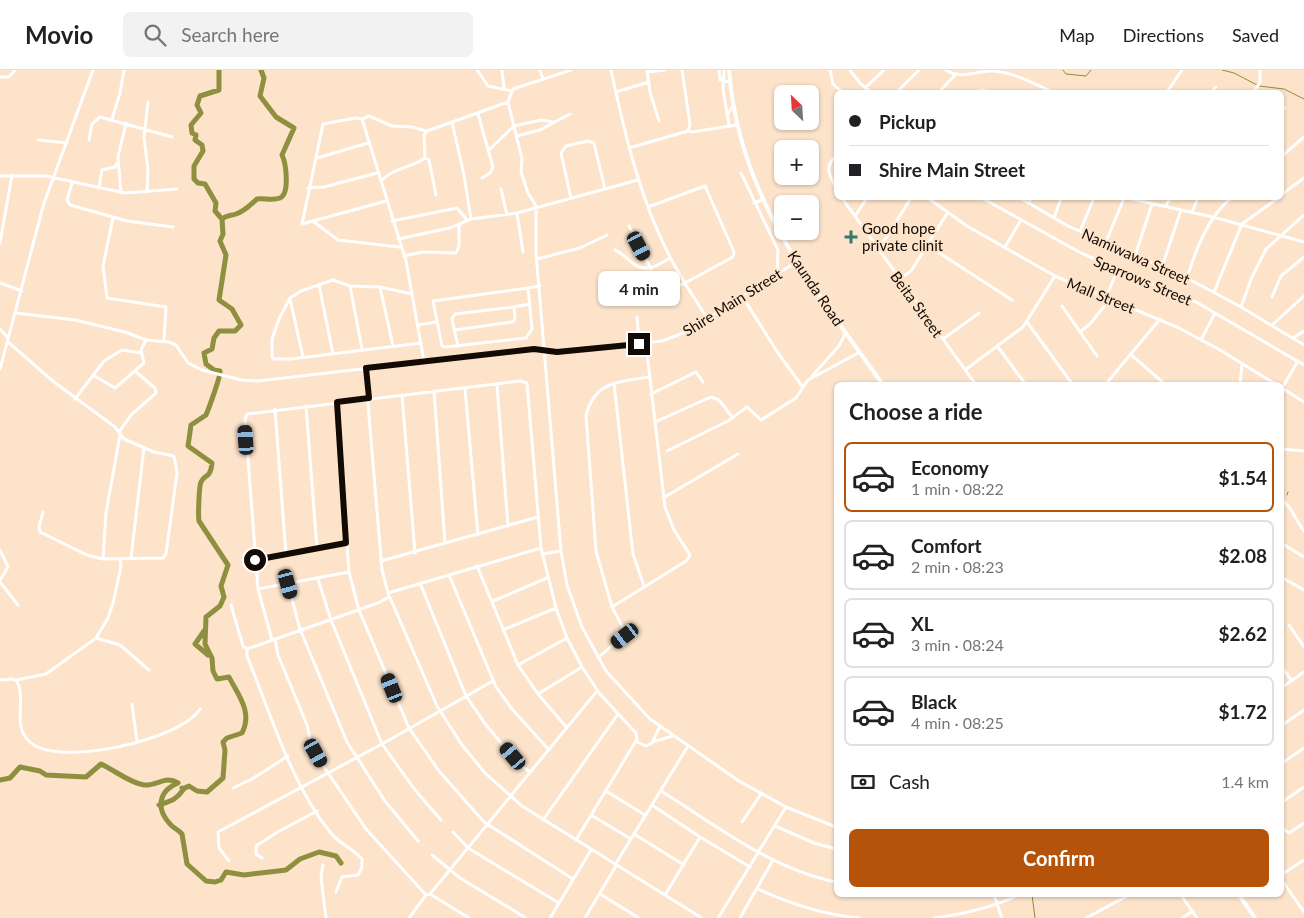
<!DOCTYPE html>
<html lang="en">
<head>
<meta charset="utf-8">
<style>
	body { margin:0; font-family:Lato,sans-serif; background:#f2f2f2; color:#202124; height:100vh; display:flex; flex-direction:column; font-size:19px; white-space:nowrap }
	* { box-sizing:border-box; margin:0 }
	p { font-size:16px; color:#757577 }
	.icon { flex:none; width:28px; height:28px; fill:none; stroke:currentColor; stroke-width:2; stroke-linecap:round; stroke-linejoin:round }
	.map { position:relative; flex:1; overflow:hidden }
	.panel { position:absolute; left:834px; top:312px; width:450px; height:515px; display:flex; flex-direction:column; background:#fff; border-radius:8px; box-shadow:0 1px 4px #0004 }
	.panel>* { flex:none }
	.banner { position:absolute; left:834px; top:20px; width:450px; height:110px; border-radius:8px; box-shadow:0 1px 4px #0004; display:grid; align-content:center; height:110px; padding:0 15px; background:#fff }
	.needle { width:32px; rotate:335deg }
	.controls { position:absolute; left:774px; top:15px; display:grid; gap:10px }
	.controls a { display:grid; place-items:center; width:45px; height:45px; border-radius:8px; background:#fff; box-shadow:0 1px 4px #0004; font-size:25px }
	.end { position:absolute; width:22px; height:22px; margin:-11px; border:6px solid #120a03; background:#fff; box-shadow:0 0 0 2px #fff }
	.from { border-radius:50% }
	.bubble { position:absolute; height:35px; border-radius:8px; background:#fff; box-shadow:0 1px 4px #0004; font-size:16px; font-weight:700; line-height:35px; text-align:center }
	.car { position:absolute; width:15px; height:30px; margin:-15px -8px; border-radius:6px; box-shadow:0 0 4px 1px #0007; background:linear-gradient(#222 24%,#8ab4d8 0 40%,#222 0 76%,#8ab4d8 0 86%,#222 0) }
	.banner b { display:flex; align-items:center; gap:18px; height:48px; font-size:19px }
	.banner b+b { border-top:1px solid #e0e0e0 }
	.banner i { width:12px; height:12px; background:#202124 }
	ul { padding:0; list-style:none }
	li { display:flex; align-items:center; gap:15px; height:70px; margin:0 10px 8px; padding:0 5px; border:2px solid #e0e0e0; border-radius:8px }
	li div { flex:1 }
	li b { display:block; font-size:19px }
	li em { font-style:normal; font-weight:700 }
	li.on { border-color:#b45309 }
	li>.icon { width:45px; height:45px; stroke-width:1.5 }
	h2 { padding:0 15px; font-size:22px; line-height:60px }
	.pay { display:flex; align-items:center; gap:12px; height:55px; padding:0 15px; font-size:19px }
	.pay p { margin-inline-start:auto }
	.cta { display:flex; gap:10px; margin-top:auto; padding:10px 15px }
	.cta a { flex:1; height:58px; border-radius:8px; background:#b45309; color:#fff; font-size:20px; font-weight:700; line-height:58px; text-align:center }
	header { display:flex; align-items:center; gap:30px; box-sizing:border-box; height:70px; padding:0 25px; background:#fff; border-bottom:1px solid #e0e0e0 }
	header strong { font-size:24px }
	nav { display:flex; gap:28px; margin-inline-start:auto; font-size:18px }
	.search { width:350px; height:45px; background:#f2f2f2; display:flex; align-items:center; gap:12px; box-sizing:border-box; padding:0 18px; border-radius:8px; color:#757577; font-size:19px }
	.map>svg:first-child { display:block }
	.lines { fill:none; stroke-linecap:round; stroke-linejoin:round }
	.stream { stroke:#8e8f3f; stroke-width:1 }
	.river { stroke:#8e8f3f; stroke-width:5 }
	.street { stroke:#fff; stroke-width:3 }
	.secondary { stroke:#fff; stroke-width:4 }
	.route { stroke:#120a03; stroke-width:6 }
	.poi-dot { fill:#377868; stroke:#fce3ca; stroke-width:2 }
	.labels { text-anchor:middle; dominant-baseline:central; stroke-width:4; stroke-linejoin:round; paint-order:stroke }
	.poi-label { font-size:15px; fill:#120a03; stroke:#fce3ca; text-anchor:start }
	.street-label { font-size:15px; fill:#120a03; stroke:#fce3ca }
</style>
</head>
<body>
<header>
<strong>Movio</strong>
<div class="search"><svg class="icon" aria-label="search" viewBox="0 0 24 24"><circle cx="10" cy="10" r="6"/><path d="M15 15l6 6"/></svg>Search here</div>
<nav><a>Map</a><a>Directions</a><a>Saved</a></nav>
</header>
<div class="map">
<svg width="1304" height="848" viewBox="0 0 1304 848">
	<rect width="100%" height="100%" fill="#fce3ca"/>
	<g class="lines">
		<path class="stream" d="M1063 0 1066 4 1086 6 1091 0
			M1222 0 1234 3 1259 16 1284 19 1304 29
			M1287 425 1288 422
			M1032 825 1035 848"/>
		<path class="river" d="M219 0V20L200 26 197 35 201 43 191 55 192 63 196 65 195 70 202 75 203 81 194 96V109L198 113 205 114 216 133 215 141 222 149
			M204 561 195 574 208 585
			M0 710 10 708 20 697 40 701 46 705 86 707 101 694C114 700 130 713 144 715 158 716 165 705 178 713 158 721 156 739 170 754 173 758 179 760 182 764L187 794 206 811 215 812 221 810 226 802 244 805 278 801 286 800 300 789 319 782 336 786 341 793
			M183 719 189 716 197 721 207 722 223 708 225 680 223 672 227 668 242 663C253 642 238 625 229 607L217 609 213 601 212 588 205 574 206 547 220 536 224 527 221 516 228 495 199 451C198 446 199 416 201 412 205 403 210 410 212 393L188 376 191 355 206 345C209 338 221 305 220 301L214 300 206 294 204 283 212 279 214 268 219 261H235L241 255 232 239 219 230 226 185 220 171 223 164 222 149C227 145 230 146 236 144 245 141 250 135 257 129 264 128 273 131 280 128 290 124 286 93 282 85L294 58 276 47 260 26 264 8 261 0
			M159 735C170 731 175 731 183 720L182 718"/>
		<path class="street" d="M477 0 488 16 512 21
			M502 0 504 18
			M540 0 543 9
			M571 0 513 19 508 32 522 89 521 102 528 123 536 136V183L561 481 567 515 582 557 606 601 650 649 739 711 786 737 836 757
			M611 0C625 65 640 130 671 189 682 210 695 229 707 248
			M647 0 650 22 659 51
			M719 0 720 10 730 12
			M724 0 723 19 729 55
			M830 0 833 14 842 22
			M850 0 860 13 871 22
			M946 0C960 10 976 1 991 1 1012 1 1034 14 1053 22
			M648 2 665 0
			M0 7H9L15 0
			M865 18 884 0
			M616 22 649 12
			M897 22 919 0
			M939 22 955 5
			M976 22 982 20 988 22
			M1167 22 1182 0
			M1211 22 1216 17
			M1254 22 1260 12V0
			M1281 41 1285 38
			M478 44 493 97 490 103 482 108
			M727 45 733 36
			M112 49 120 23 124 0
			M362 49 369 46 392 56 412 57 426 61
			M452 52 464 105 471 149
			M688 61 692 62 737 55
			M517 66 540 60 570 44
			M38 70 67 73
			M89 70 92 54 100 47 172 67
			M629 78 688 61 690 54 682 0
			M489 80 514 56 541 50 553 52
			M836 86C824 97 829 104 836 118
			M1281 87 1304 67
			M317 88 368 73
			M425 88 429 90 436 125
			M741 103 778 180 777 204
			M0 106H46L125 123 177 119
			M381 111C393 98 411 98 425 88L424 65 427 61 508 32
			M72 113 67 130 70 135 127 151 173 157
			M99 118 102 100 115 97 117 93
			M308 118 324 117 377 103
			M501 119 507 145
			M147 122 148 100 144 67 148 32
			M121 123 118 87 126 53
			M1281 125 1304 108
			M571 128 561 83 566 76 588 71 594 73 605 119
			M842 128 976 315
			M928 128 967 156 1055 206 1179 258 1220 280 1277 315
			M982 128 1081 183 1196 232 1304 295
			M1020 128 1068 156 1187 208 1241 237 1304 275
			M1127 128 1213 147 1304 172
			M386 131 302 154 323 54 355 48 362 49 406 191 424 291
			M754 133 762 130
			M1029 133 1031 128
			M1166 136 1170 128
			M1192 142 1198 128
			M517 143 523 182
			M855 146 867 128
			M113 148 103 196 107 228 166 237 164 271
			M1054 148 1061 128
			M392 151 457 138 467 150
			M314 152 338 170 399 177
			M629 156 651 199
			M1080 161 1094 128
			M398 169 450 158 471 149 517 143 638 110
			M1106 172 1124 128
			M0 173 12 105
			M927 175 1012 230
			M1005 177 1021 150
			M879 179 911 128
			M615 180C622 183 625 187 631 192 645 204 657 196 670 188
			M404 186 423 182 456 183 459 176V155
			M1135 186 1152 134
			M537 189 580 178 607 165
			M1162 197 1181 140
			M615 204 630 232 636 235 685 213 733 187 734 182 705 116 648 137
			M1187 208C1196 179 1208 147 1231 128
			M899 209 911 201 948 142
			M0 213 22 221
			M319 215 333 284
			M350 216 362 279
			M380 217 393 276
			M528 218 532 259 526 268 446 277 442 276 433 231Z
			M528 218 540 216
			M1214 222 1242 154 1278 128
			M412 224 380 217 350 216 333 210 301 221 290 228 279 249 272 269V287L274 289H291L421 273
			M742 226 778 283 802 316
			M1106 227 1118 199
			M1272 227 1281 206 1304 187
			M290 229 303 287
			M1062 236 1097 286
			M514 237 530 234
			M1241 237 1252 207 1266 179 1304 145
			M16 243 75 250 125 262 146 270 169 272 176 275 188 293 202 300 241 310 258 311 534 279 557 282 662 271 686 262 798 191
			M637 247 639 274
			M1027 252 1073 315
			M418 255 436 252
			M1272 255 1304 226
			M0 259 8 268
			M455 260 512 252 515 249 514 237 455 244 452 249 458 276
			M1080 262 1090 254 1110 229
			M1293 268 1304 261
			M943 269 979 243
			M1201 270 1215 243
			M8 272 54 312 115 357 124 369 154 382 174 386 177 403 166 484 163 488 103 489 87 485 40 462 39 457 43 442
			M998 277 1026 315
			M1130 284 1166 315
			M365 298 382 500 388 523 437 636 462 675 485 703 522 736 702 848
			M0 299 44 133 93 0
			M965 300 1023 257 1055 206
			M93 305 115 318 144 293 141 280 146 270
			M812 306 839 276 846 262
			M614 313 633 484 644 516
			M497 315 508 456
			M1105 315 1160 249
			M1240 315 1242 294
			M1282 318 1304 332
			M465 319 478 465
			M1281 320 1298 291
			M434 321 445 473
			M651 324 696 302 703 312
			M402 325 415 483
			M75 329 104 291 122 280 141 283
			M337 332 349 502 359 540 409 658 439 701 484 752 573 809
			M306 336 317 479
			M275 339 286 485
			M655 352 711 327 719 330 733 348
			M119 362 131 345 156 323 155 318 136 302
			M1281 379 1304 381
			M667 381 728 351 747 337 761 350 796 328 808 310 860 282
			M663 428 738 384
			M1281 431C1291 434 1297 453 1304 461
			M1281 473 1304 487
			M0 480 8 497 0 510
			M542 484 561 481
			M131 488 144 378
			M103 489 106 443 120 365
			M255 490 346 473
			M381 491 538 447
			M477 496 518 595 538 624 567 658
			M449 505 496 617 512 639 549 680
			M1281 507 1304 520
			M318 509 331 550 382 674 415 720 441 750
			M0 512 18 535
			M420 513 466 626 486 655 517 692 530 702
			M288 514 300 559 347 672 385 731 418 771
			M258 519 349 502
			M388 523 541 478
			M493 531 547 508
			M231 535 243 576 247 579V586C270 642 291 714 330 762 338 773 353 778 362 789V797L358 805 342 807 336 822
			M612 537 686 491 690 485 674 460 665 437 646 274
			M1289 555 1304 577
			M503 560 556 538
			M96 568 120 575 149 600
			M275 569 278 585 307 655 311 673 324 697 366 759 426 825 430 824 597 621
			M272 570 258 519 245 350 247 344 520 311 527 313 541 478 556 538 567 568 582 597 599 623 636 663 637 669 576 770
			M247 579 378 533 389 527
			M598 588 626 563 612 537 596 481 586 346C594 311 619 312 649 307
			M518 595 567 568
			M1281 596 1292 611
			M0 610 12 609 17 611C27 632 11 655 30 672 58 698 181 670 200 639
			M16 610 46 604 96 568 108 548 113 533 121 497 120 489
			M1281 618 1304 602
			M538 624 582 597
			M132 634 137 671
			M1281 656 1304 640
			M637 672 646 676 652 673 660 656
			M652 672 673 666
			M1281 694 1304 678
			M233 718 252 709 288 686
			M606 721 645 745
			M661 721C716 755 771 799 836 812
			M1281 733 1304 717
			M652 735 700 767 665 825
			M591 745 631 769
			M543 750 618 644
			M742 752 761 724
			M775 756 814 773 836 779
			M1281 757 1289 763 1304 753
			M453 762 468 778 559 833
			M634 764 684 795
			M700 767 750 797
			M432 785 460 808 526 848
			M262 788 256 784V776L276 763 317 741
			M229 791 219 778 218 762 382 674 493 611
			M323 795 321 807 326 848
			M615 795 688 676
			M1281 805 1304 790
			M1281 809 1304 842
			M758 819C791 834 824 845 860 848
			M430 824 469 848
			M600 824 639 848
			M994 825 1002 848
			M1181 825 1197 848
			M409 848 426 825
			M550 848 591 780
			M585 848 616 796
			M718 848 786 737
			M740 848 773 790
			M934 848C963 844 992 838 1018 825
			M1086 848 1129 825
			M1182 848 1193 841"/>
		<path class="secondary" d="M729 0C739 129 812 214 883 315
			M1239 825 1255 848"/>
	</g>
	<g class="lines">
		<path class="route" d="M255 490 346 473 337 332 369 328 366 298 534 279 557 282 639 274"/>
	</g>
	<path class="poi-dot" d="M848.5 159.5h5v5h5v5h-5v5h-5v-5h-5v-5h5z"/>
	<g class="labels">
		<g class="poi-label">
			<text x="862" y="158">Good hope<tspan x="862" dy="17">private clinit</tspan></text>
		</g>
		<g class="street-label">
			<text transform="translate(1136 186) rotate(24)">Namiwawa Street</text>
			<text transform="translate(1143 210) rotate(23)">Sparrows Street</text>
			<text transform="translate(816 218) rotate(56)">Kaunda Road</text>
			<text transform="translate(1101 225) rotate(22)">Mall Street</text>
			<text transform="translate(732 232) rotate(-32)">Shire Main Street</text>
			<text transform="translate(917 234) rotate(54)">Beita Street</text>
		</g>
	</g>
</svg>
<div class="controls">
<a><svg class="needle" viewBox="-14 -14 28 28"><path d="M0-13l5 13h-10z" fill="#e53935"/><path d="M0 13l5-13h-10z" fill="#757577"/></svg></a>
<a>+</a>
<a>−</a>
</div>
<i class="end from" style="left:255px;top:490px"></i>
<i class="end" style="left:639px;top:274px"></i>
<div class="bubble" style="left:598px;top:201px;width:82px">4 min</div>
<i class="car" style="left:639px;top:176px;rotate:152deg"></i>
<i class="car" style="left:246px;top:370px;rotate:356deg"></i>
<i class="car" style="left:288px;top:514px;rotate:165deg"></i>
<i class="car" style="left:625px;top:566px;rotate:232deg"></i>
<i class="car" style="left:392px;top:618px;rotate:338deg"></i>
<i class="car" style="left:316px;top:683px;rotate:151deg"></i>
<i class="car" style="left:513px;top:686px;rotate:320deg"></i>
<div class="banner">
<b><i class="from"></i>Pickup</b>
<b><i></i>Shire Main Street</b>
</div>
<section class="panel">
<h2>Choose a ride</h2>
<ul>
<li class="on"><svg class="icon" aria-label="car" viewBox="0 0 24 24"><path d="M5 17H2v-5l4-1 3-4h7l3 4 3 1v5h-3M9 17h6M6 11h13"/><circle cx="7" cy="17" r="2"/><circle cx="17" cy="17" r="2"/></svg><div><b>Economy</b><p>1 min · 08:22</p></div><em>$1.54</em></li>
<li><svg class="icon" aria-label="car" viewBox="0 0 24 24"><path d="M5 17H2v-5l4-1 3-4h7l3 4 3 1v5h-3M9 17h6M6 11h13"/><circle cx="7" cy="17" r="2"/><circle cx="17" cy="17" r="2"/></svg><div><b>Comfort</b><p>2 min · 08:23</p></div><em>$2.08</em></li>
<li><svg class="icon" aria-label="car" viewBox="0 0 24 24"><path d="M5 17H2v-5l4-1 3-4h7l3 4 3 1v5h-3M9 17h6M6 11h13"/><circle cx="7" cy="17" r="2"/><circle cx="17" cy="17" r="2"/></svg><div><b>XL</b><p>3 min · 08:24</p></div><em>$2.62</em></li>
<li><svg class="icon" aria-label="car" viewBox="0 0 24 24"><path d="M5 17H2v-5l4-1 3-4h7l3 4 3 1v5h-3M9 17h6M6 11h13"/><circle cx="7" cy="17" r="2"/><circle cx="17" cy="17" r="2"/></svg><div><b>Black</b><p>4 min · 08:25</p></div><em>$1.72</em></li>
</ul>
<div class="pay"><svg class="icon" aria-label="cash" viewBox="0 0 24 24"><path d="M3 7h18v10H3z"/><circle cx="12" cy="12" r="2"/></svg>Cash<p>1.4 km</p></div>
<div class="cta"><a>Confirm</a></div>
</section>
</div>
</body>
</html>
